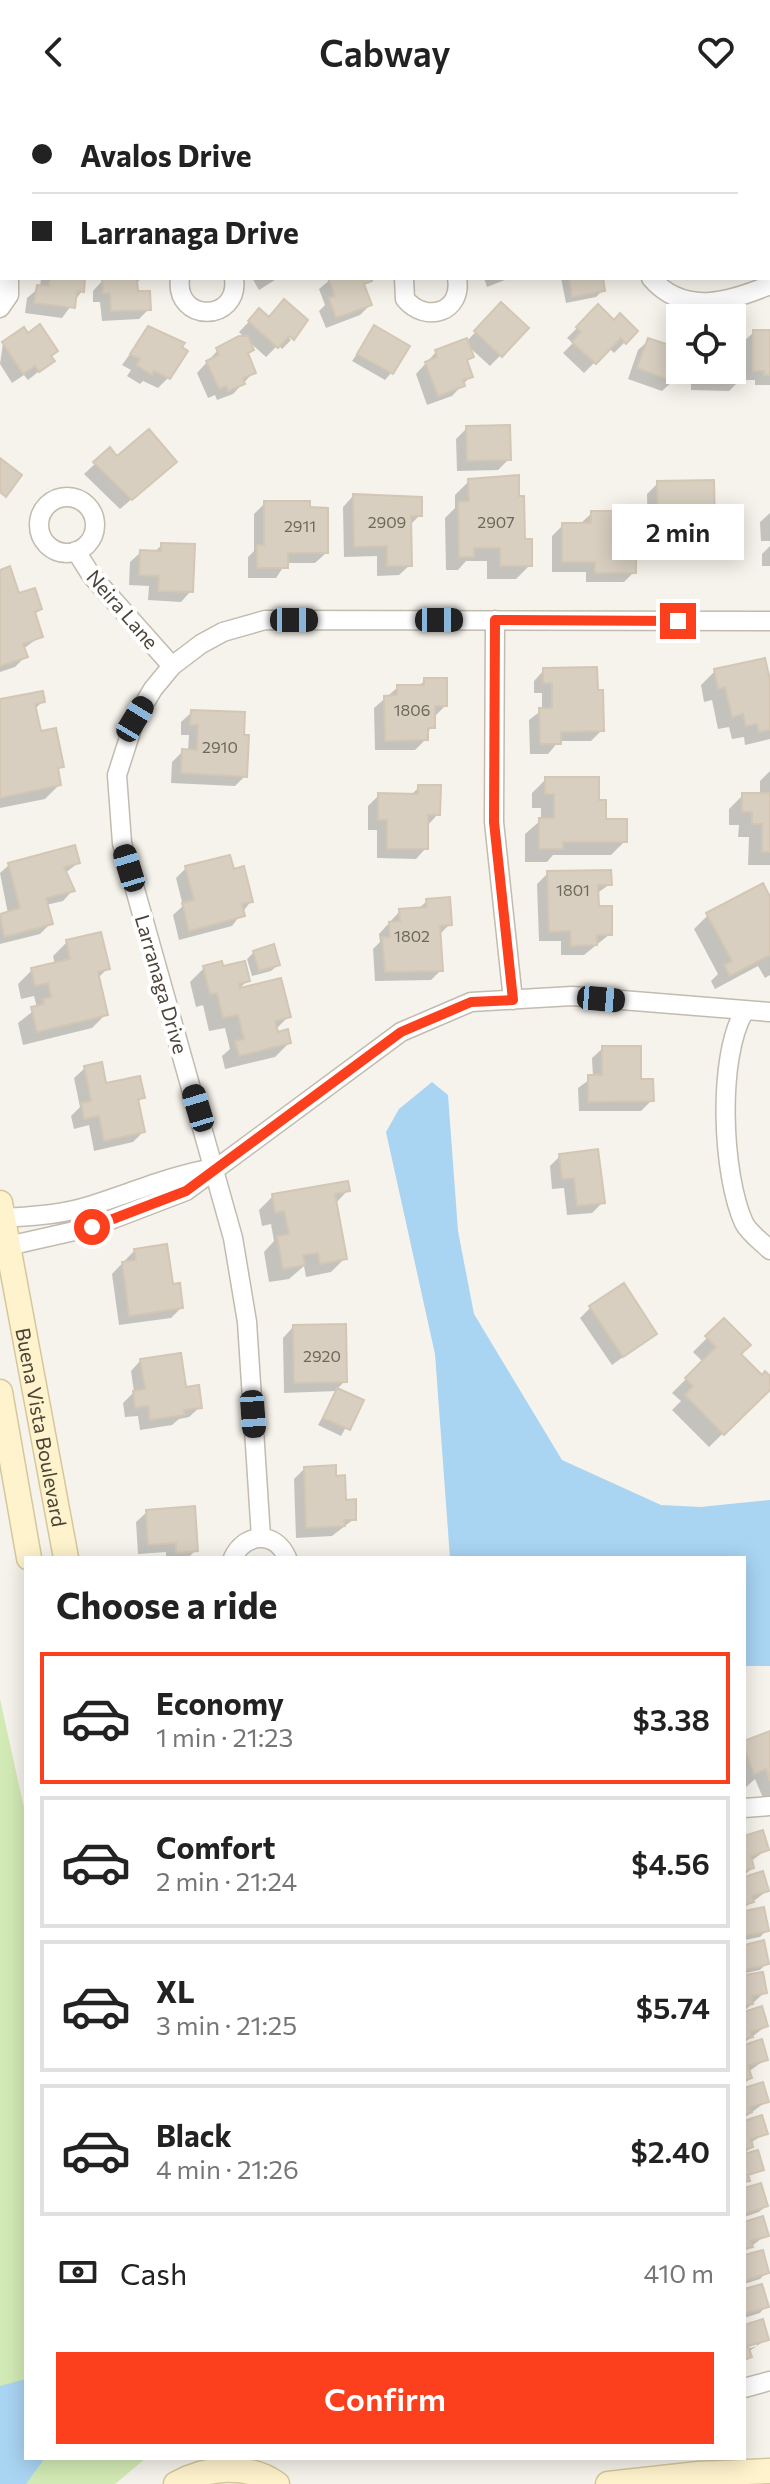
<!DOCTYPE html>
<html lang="en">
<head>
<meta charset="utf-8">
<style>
	body { margin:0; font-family:Commissioner,sans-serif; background:#f2f2f2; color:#222; height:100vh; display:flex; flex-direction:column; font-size:30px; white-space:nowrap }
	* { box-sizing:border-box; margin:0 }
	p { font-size:26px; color:#767676 }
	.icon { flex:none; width:44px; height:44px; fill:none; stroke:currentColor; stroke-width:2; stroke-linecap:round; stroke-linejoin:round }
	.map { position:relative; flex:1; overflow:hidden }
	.panel { position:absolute; left:24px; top:1452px; width:722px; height:904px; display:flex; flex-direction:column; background:#fff; border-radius:0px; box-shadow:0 4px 20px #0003 }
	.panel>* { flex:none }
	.guide { position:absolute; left:0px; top:0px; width:770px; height:176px; box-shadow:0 4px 20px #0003; display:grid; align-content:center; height:176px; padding:0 32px; background:#fff }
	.controls { position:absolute; left:666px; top:200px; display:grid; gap:16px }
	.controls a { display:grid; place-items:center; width:80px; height:80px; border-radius:0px; background:#fff; box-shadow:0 4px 20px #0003; font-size:40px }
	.end { position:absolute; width:36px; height:36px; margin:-18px; border:10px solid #fc3f1d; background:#fff; box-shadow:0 0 0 4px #fff }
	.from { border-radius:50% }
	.bubble { position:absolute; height:56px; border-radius:0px; background:#fff; box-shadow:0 4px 20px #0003; font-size:26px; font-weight:600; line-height:56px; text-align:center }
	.car { position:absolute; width:24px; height:48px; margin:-24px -12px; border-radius:10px; box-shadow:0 0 6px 2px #0007; background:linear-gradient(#222 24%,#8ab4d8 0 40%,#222 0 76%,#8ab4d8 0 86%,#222 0) }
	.guide b { display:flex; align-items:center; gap:28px; height:76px; font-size:30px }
	.guide b+b { border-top:2px solid #e0e0e0 }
	.guide i { width:20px; height:20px; background:#222 }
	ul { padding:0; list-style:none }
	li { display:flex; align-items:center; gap:24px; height:132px; margin:0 16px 12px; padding:0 16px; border:4px solid #e0e0e0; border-radius:0px }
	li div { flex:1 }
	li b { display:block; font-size:30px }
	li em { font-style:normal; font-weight:600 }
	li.current { border-color:#fc3f1d }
	li>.icon { width:72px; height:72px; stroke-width:1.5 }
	h2 { padding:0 32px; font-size:36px; line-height:96px }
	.pay { display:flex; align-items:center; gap:20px; height:88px; padding:0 32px; font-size:30px }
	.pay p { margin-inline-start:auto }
	.action { display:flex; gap:16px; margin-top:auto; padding:16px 32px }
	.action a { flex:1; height:92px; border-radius:0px; background:#fc3f1d; color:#fff; font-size:32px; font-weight:600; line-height:92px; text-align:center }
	header { display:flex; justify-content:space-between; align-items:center; height:104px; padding:0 32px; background:#fff; font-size:36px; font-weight:600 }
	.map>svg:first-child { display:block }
	.green { fill:#d2eab5 }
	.water { fill:#a9d4f2 }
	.shadow { fill:#0003 }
	.building { fill:#d8cfc1; stroke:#d3c7b4; stroke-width:2 }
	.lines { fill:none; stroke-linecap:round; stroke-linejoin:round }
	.minor-casing { stroke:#c2bbae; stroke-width:21 }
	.secondary-casing { stroke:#d6c79b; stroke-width:27 }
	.minor { stroke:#fff; stroke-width:18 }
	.secondary { stroke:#fff3cd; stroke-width:24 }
	.route { stroke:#fc3f1d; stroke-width:10 }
	.labels { text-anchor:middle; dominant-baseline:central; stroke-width:8; stroke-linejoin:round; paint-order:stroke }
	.number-label { font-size:16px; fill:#6e675b }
	.street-label { font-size:20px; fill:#4b4439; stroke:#fff }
</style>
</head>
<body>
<header><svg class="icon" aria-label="back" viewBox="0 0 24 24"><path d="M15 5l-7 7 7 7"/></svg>Cabway<svg class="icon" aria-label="heart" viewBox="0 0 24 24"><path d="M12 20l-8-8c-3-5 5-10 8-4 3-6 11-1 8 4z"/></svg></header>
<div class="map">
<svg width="770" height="2380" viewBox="0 0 770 2380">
	<rect width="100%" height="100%" fill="#f6f3ec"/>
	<path class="green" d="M0 1595 26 1713V2354H146L115 2380H0Z"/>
	<path class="water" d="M432 978 448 991 458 1127 474 1210 562 1356 661 1401 700 1403 770 1396V1562H744V1454H450L435 1250 386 1028 399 1005Z
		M26 2275V2354H45L26 2380H0V2282Z"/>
	<path class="shadow" d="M190 0H223L224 2H188Z
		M383 0H426L381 2Z
		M480 0H527L525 2Z
		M770 13V66L768 67V14Z
		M2 74V120L0 121V75Z
		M768 96H770L768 135Z
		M41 174H80L82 187 62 214 25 209 27 194 40 183Z
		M105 174H137L135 190 149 205 139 215 102 217 100 198H93V187Z
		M252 174H278L259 186Z
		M369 174 363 183 370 201 360 211 326 224 319 207 325 201 319 185 332 174Z
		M484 174H510L487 183Z
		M561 174H601L603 186 596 193 566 199Z
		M501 201 527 224 490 262 468 242 472 253 466 258 471 272 452 292 427 301 416 270 436 248 468 236Z
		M598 203 614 219 636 227 614 249 609 244 584 269 563 249 573 239 567 234Z
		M259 207 291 236 282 245 278 241 266 253 247 236 251 246 247 251 254 268 233 290 217 296 215 291 208 294 197 269 218 246 246 235 239 228Z
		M375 224 391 269 385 276 352 257Z
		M148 225 169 273 158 284 143 277 140 280 127 272 131 266 122 261Z
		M754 228 770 237V281H755V276H743V273L729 287 691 286V266H732V249L743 250V238Z
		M672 235 680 237V257L673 277 662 287 628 275 638 246 649 236 665 242Z
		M3 239 49 253 52 257 28 276 24 271 12 279 0 260Z
		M467 324 509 355 498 366 457 367 456 335Z
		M110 346 117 355 164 368 120 405 84 370Z
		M469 377 523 437 530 461 516 475H487V457H466L458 466H446L445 414 455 404V391Z
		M658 379 713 420 702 431 648 434 647 390Z
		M353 392 420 411 409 422 410 461 399 471 377 472V452L344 453 343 403Z
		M265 399 326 449 315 459H286L276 474H248V453L254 447V410Z
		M592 409 615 448 634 468 624 478H586V468H552V432L563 421 581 419Z
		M770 409V437H761L760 418Z
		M162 441 191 487 181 498 148 496 149 482 129 481 130 458 141 448H154Z
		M770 442V462H762V450Z
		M0 468 18 492 40 505 34 511 41 532 23 545 26 552 15 563 0 568Z
		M544 566 602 626 591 637H559L548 650H530L529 616 542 606V589H534V577Z
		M715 567 770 578V635L745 641 744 633 732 635 729 623 718 625 712 596 704 598 701 581Z
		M425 576 445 602 435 612 426 635 415 646H375L374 604 398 583H418Z
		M43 597 34 606 39 630 62 662 56 668 59 681 45 695 0 704V598Z
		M192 608 245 672 235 682 171 679 172 658 183 647H188L189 631H181V618Z
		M770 667V761H748L749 733H738L739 721H729V705L743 691H760V677Z
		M546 675 597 698 604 717 625 737 611 751H553L547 758H525V730L541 716V704H532V689Z
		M419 683 438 710 428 721 426 744 416 755 377 754V726H368V702L379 691 410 692Z
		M78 759 64 770 65 776 70 775 73 786 63 797 46 801 51 819 40 830 0 840V812L8 810 0 769 9 761Z
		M186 764 232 767 251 797 232 822 179 836 173 811 183 802 176 774Z
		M548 769 610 780 596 790 597 805 610 830 584 851H561V837H539L537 780Z
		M427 797 450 820 439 831 441 866 431 876 375 877 373 845 380 838 379 830 400 807 418 805Z
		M770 797V871L765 874 758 862 715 885 711 877 718 870 694 825 708 811Z
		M67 838 107 865 97 875 106 910 92 924 23 941 18 919 37 904 34 892 21 895 18 880 32 866 55 861 53 852Z
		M254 848 278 861 271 867 252 872 247 855Z
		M243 859 248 876 237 887 289 912 275 926 289 939 275 953 225 965 222 952 230 945 225 924 209 927 203 901 196 903 190 878 204 864Z
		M603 944 639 977 652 996 641 1007H579L578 984 593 973 592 954Z
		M85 964 105 981 143 993 137 999 143 1028 133 1038 94 1047 89 1021 74 1025 71 1012 80 1003 74 974Z
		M560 1052 603 1098 592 1109 567 1111 564 1084 552 1085 550 1062Z
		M348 1086 335 1100 345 1154 331 1168 306 1173 304 1162 289 1175 269 1178 264 1148 274 1137 271 1120 262 1122 259 1106 273 1092Z
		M135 1146 171 1182 181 1204 171 1214 119 1221 112 1170Z
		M591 1203 655 1230 612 1261 580 1214Z
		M724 1217 739 1250 762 1273 770 1275V1283L709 1343 672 1306 681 1297 672 1289 703 1258 693 1248Z
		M293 1223 345 1277 336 1286 361 1297 341 1332 318 1321 337 1287 284 1289 283 1234Z
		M141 1256 184 1285 200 1303 189 1313 179 1315 172 1321 140 1326 138 1312 125 1313 123 1299 134 1288 131 1267Z
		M304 1365 344 1398 354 1415 332 1432 296 1434 294 1375Z
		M147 1408 196 1446 188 1454H166V1448L138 1450 136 1418Z
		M770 1629V1692L763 1694 755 1675 744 1685V1639Z
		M744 1734 766 1746 750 1758 752 1764 744 1772Z
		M744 1775 767 1787 744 1804Z
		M744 1809 767 1826 760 1833 744 1836Z
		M744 1843 767 1859 760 1866 745 1869 765 1888 744 1907Z
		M744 1910 766 1922 744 1939Z
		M744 1943 766 1955 748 1968 750 1974 744 1980Z
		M744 1986 767 1997 744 2014Z
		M744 2019 766 2029 750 2039 751 2043 744 2050Z
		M744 2086 766 2102 759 2108 744 2113Z
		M744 2120 766 2131 744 2148Z
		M744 2153 767 2168 760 2175 744 2180Z
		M744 2187 766 2202 760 2209 744 2214Z
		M744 2223 767 2235 748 2248 750 2253 744 2258V2246L757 2242V2237L744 2241Z"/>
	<path class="building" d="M264 0H317L318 2H265Z
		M50 174H85L84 188 77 187 75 204 34 199 37 181 49 182Z
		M109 174H141L137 177 138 187H150L151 206 111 207 110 189H103L102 175Z
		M328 174H371L372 177 364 180 372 201 336 214 329 194 335 192Z
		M569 174H603L605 187 572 193Z
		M284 195 308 216 294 236 289 232 278 244 248 217 259 204 269 213Z
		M501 198 529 224 502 253 474 227Z
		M598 200 614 216 620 209 638 227 626 240 621 234 596 260 572 238 581 228 576 223Z
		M40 220 58 247 51 252 55 257 39 268 35 262 23 270 2 238 24 223 28 229Z
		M374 221 410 242 393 270 357 250Z
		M148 222 185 239 182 243 188 247 170 275 154 267 152 271 136 261 140 255 130 250Z
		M753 226H770V271H764V267H753Z
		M239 232H248L254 246 248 249 256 269 243 274 245 280 228 287 226 282 219 285 206 257 219 251 216 244Z
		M672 232 680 235V263L675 278 637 264 648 234 669 241Z
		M467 234 474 253 467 256 473 273 463 276 465 282 438 292 425 258 437 253 435 246Z
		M732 247 742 248 741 277H700V266H732Z
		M510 321 511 356 467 357 466 322Z
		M149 325 177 358 132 396 93 358 110 343 117 352Z
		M0 354 22 371 6 393 0 388Z
		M519 371V392H524L525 435H532V462H500V444H474V453H459L458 398 469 397 468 375Z
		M714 376 715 421 658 425 657 377Z
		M353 390 422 393V412H411L412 462H387V442L354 443Z
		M264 397H310V403L328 404V449H288V464H257V441H264Z
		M591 407H617V446H636V469H595V458H562V419H591Z
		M161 439 195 440 193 488 158 487 159 472 139 471 140 446 161 447Z
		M10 462 19 489 35 484 42 505 35 508 43 533 23 540 28 553 0 562V466Z
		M765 554 770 576V626L759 628 757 620 746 622 743 610 732 613 725 583 718 585 714 565Z
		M597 563 598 586H603L604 627 561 628V640H540L539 604H552V579H543V564Z
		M424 574H447V602H435V624H428V636L385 637 384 592 397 591V581H424Z
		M43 587 45 598 35 600 41 627 56 624 64 663 58 664 61 681 0 694V595Z
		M191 606 245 608 244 631H249L247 673 181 669 182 645 197 646 198 621H190Z
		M545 673H599V696H606V715H627V738H563V745H539V714H554V690H545Z
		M418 681H441L440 711H428V745H387V716H378V689L418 690Z
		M742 689H770V748H762V720H752V708H742Z
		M75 741 80 759 64 763 75 787 46 794 53 820 4 833 0 810 20 804 8 759Z
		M230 751 234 765 244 762 253 798 242 800 245 812 189 827 182 799 194 796 185 762Z
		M611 766 612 781H598L599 802H612V831H597V841L571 842 570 827 549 828 547 767Z
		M763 779 770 793V851L730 872 724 861 732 857 706 809Z
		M450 793 452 821 440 822 443 867 385 868 382 833H390L389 818 400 817 399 805 427 803 426 795Z
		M101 828 110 865 98 868 108 911 37 928 31 903 44 900 43 895 51 893 48 879 35 882 31 864 70 855 66 836Z
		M274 840 280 861 259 867 253 847Z
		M222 857 223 862 245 857 250 877 239 880 240 884 281 874 291 913 275 917 278 928 288 925 291 939 239 952 235 937 244 935 238 911 223 914 217 889 210 890 203 862Z
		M602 942H641V975H653L654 997 588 998V971H602Z
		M102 958 106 979 140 972 145 994 138 995 145 1028 104 1037 99 1012 84 1015 81 999 91 997 84 962Z
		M598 1045 605 1099 577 1102 574 1074 562 1075 559 1050Z
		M348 1077 350 1087 335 1090 347 1155 320 1160 318 1149 303 1151 305 1161 283 1165 277 1132 289 1130 284 1107 275 1109 272 1090Z
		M167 1140 173 1180 180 1179 183 1204 129 1212 122 1158 136 1156 134 1145Z
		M624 1179 657 1230 623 1253 589 1202Z
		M724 1214 751 1241 741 1250 762 1271 765 1267 770 1272V1286L724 1331 685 1291 693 1282 685 1274 716 1243 705 1232Z
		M346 1220 347 1278 294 1279 293 1221Z
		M181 1249 186 1283 199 1281 202 1304 184 1306 185 1311 150 1316 148 1302 135 1304 133 1287 145 1285 140 1255Z
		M337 1284 364 1296 350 1326 323 1314Z
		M336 1361V1372L345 1371 346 1396 356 1395V1416H344L345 1422 306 1424 304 1363Z
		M195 1402 198 1447 176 1449V1439L148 1441 146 1406Z
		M770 1627V1677L766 1665 754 1670 744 1642V1637Z
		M763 1726 769 1746 751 1752 754 1764 744 1767V1732Z
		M763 1767 769 1787 752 1792 754 1798 744 1801V1773Z
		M764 1803 769 1827 744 1832V1807Z
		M764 1836 769 1860 744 1866V1841Z
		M763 1868 767 1889 752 1892 753 1900 744 1902V1871Z
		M762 1902 768 1922 751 1928 753 1933 744 1935V1908Z
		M762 1935 768 1956 748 1962 752 1974 744 1977V1941Z
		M763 1978 769 1998 751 2003 752 2008 744 2011V1984Z
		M762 2011 768 2030 751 2035 753 2043 744 2046V2017Z
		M758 2046 764 2066 748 2071 750 2077 744 2078V2050Z
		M761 2079 768 2102 744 2110V2084Z
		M763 2112 769 2132 751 2137 753 2143 744 2145V2118Z
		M763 2146 769 2169 744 2177V2151Z
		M762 2180 769 2203 744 2210V2185Z
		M763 2215 769 2236 748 2242 752 2253 744 2256V2221Z"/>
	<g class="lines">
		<g class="minor-casing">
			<path id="minor" d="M124 0 126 2
				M358 0 359 2
				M583 0 584 2
				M41 2 44 0
				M710 2 714 0
				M0 28 2 27
				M0 161 2 163
				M180 174C174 219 240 219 234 174
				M404 174 405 195C426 220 463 208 457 174
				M651 174C684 212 729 198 770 181
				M0 204 9 191V174
				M39 421a28 28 0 1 1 56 0a28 28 0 1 1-56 0Z
				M76 447 91 471 172 562
				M495 516 494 718 513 896
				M744 908C717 954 722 1071 744 1119 749 1129 762 1138 770 1146
				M3 1114C32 1112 60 1111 89 1102 131 1089 169 1072 213 1064
				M8 1142 92 1123 186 1087 401 928 471 898 572 892 770 908
				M261 1433 247 1218 233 1134 122 739 117 671 135 615 153 585 172 562 201 540 223 528 265 516 770 517
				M233 1454C245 1428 276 1427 287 1454
				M744 1704 770 1702
				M744 2284 770 2277"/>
		</g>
		<g class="secondary-casing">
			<g id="secondary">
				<path id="s1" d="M0 1099 66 1454"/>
				<path d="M0 1288 29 1454"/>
				<path d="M176 2380C207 2363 247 2359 277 2380"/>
				<path d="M608 2380 698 2370 770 2367"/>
			</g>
		</g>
		<use href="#minor" class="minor"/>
		<use href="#secondary" class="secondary"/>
	</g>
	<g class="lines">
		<path class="route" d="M92 1123 186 1087 401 928 471 898 513 896 494 718 495 516 678 517"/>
	</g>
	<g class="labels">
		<g class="number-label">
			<text x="387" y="417">2909</text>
			<text x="496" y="417">2907</text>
			<text x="300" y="421">2911</text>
			<text x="412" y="605">1806</text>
			<text x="220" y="642">2910</text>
			<text x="573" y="785">1801</text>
			<text x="412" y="831">1802</text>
			<text x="322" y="1251">2920</text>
		</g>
		<g class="street-label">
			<text transform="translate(123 505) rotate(49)">Neira Lane</text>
			<text transform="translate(162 880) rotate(74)">Larranaga Drive</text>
			<text stroke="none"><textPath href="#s1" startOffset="228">Buena Vista Boulevard</textPath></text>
		</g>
	</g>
</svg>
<div class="controls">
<a><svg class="icon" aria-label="locate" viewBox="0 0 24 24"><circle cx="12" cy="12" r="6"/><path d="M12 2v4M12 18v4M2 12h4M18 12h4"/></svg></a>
</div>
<i class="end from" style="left:92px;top:1123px"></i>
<i class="end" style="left:678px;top:517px"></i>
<div class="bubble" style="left:612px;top:400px;width:132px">2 min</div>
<i class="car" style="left:294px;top:516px;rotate:90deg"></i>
<i class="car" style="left:439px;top:516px;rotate:90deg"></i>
<i class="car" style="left:135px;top:615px;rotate:31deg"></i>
<i class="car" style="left:129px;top:764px;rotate:343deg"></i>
<i class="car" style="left:601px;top:895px;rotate:95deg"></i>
<i class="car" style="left:198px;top:1004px;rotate:343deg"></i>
<i class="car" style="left:253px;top:1310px;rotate:176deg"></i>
<div class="guide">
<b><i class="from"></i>Avalos Drive</b>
<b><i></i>Larranaga Drive</b>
</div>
<section class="panel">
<h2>Choose a ride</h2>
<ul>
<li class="current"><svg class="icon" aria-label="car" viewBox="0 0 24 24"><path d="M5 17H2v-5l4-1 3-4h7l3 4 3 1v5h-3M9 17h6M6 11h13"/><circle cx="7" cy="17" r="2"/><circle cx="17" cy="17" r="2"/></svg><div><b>Economy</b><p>1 min · 21:23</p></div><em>$3.38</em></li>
<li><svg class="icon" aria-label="car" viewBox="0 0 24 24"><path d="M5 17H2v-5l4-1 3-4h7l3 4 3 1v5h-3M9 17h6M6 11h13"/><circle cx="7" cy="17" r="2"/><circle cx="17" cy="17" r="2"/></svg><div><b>Comfort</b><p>2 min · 21:24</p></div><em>$4.56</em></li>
<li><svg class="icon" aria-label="car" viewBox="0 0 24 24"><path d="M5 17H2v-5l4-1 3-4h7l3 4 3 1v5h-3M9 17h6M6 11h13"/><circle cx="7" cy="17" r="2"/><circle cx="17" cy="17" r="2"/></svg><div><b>XL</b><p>3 min · 21:25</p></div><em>$5.74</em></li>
<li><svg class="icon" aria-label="car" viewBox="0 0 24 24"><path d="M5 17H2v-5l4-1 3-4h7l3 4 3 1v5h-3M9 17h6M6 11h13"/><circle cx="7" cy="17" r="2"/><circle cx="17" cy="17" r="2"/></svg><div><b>Black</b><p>4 min · 21:26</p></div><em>$2.40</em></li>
</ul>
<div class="pay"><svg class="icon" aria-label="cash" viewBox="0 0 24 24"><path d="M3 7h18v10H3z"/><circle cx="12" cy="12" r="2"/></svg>Cash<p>410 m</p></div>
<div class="action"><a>Confirm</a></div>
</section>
</div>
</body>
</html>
